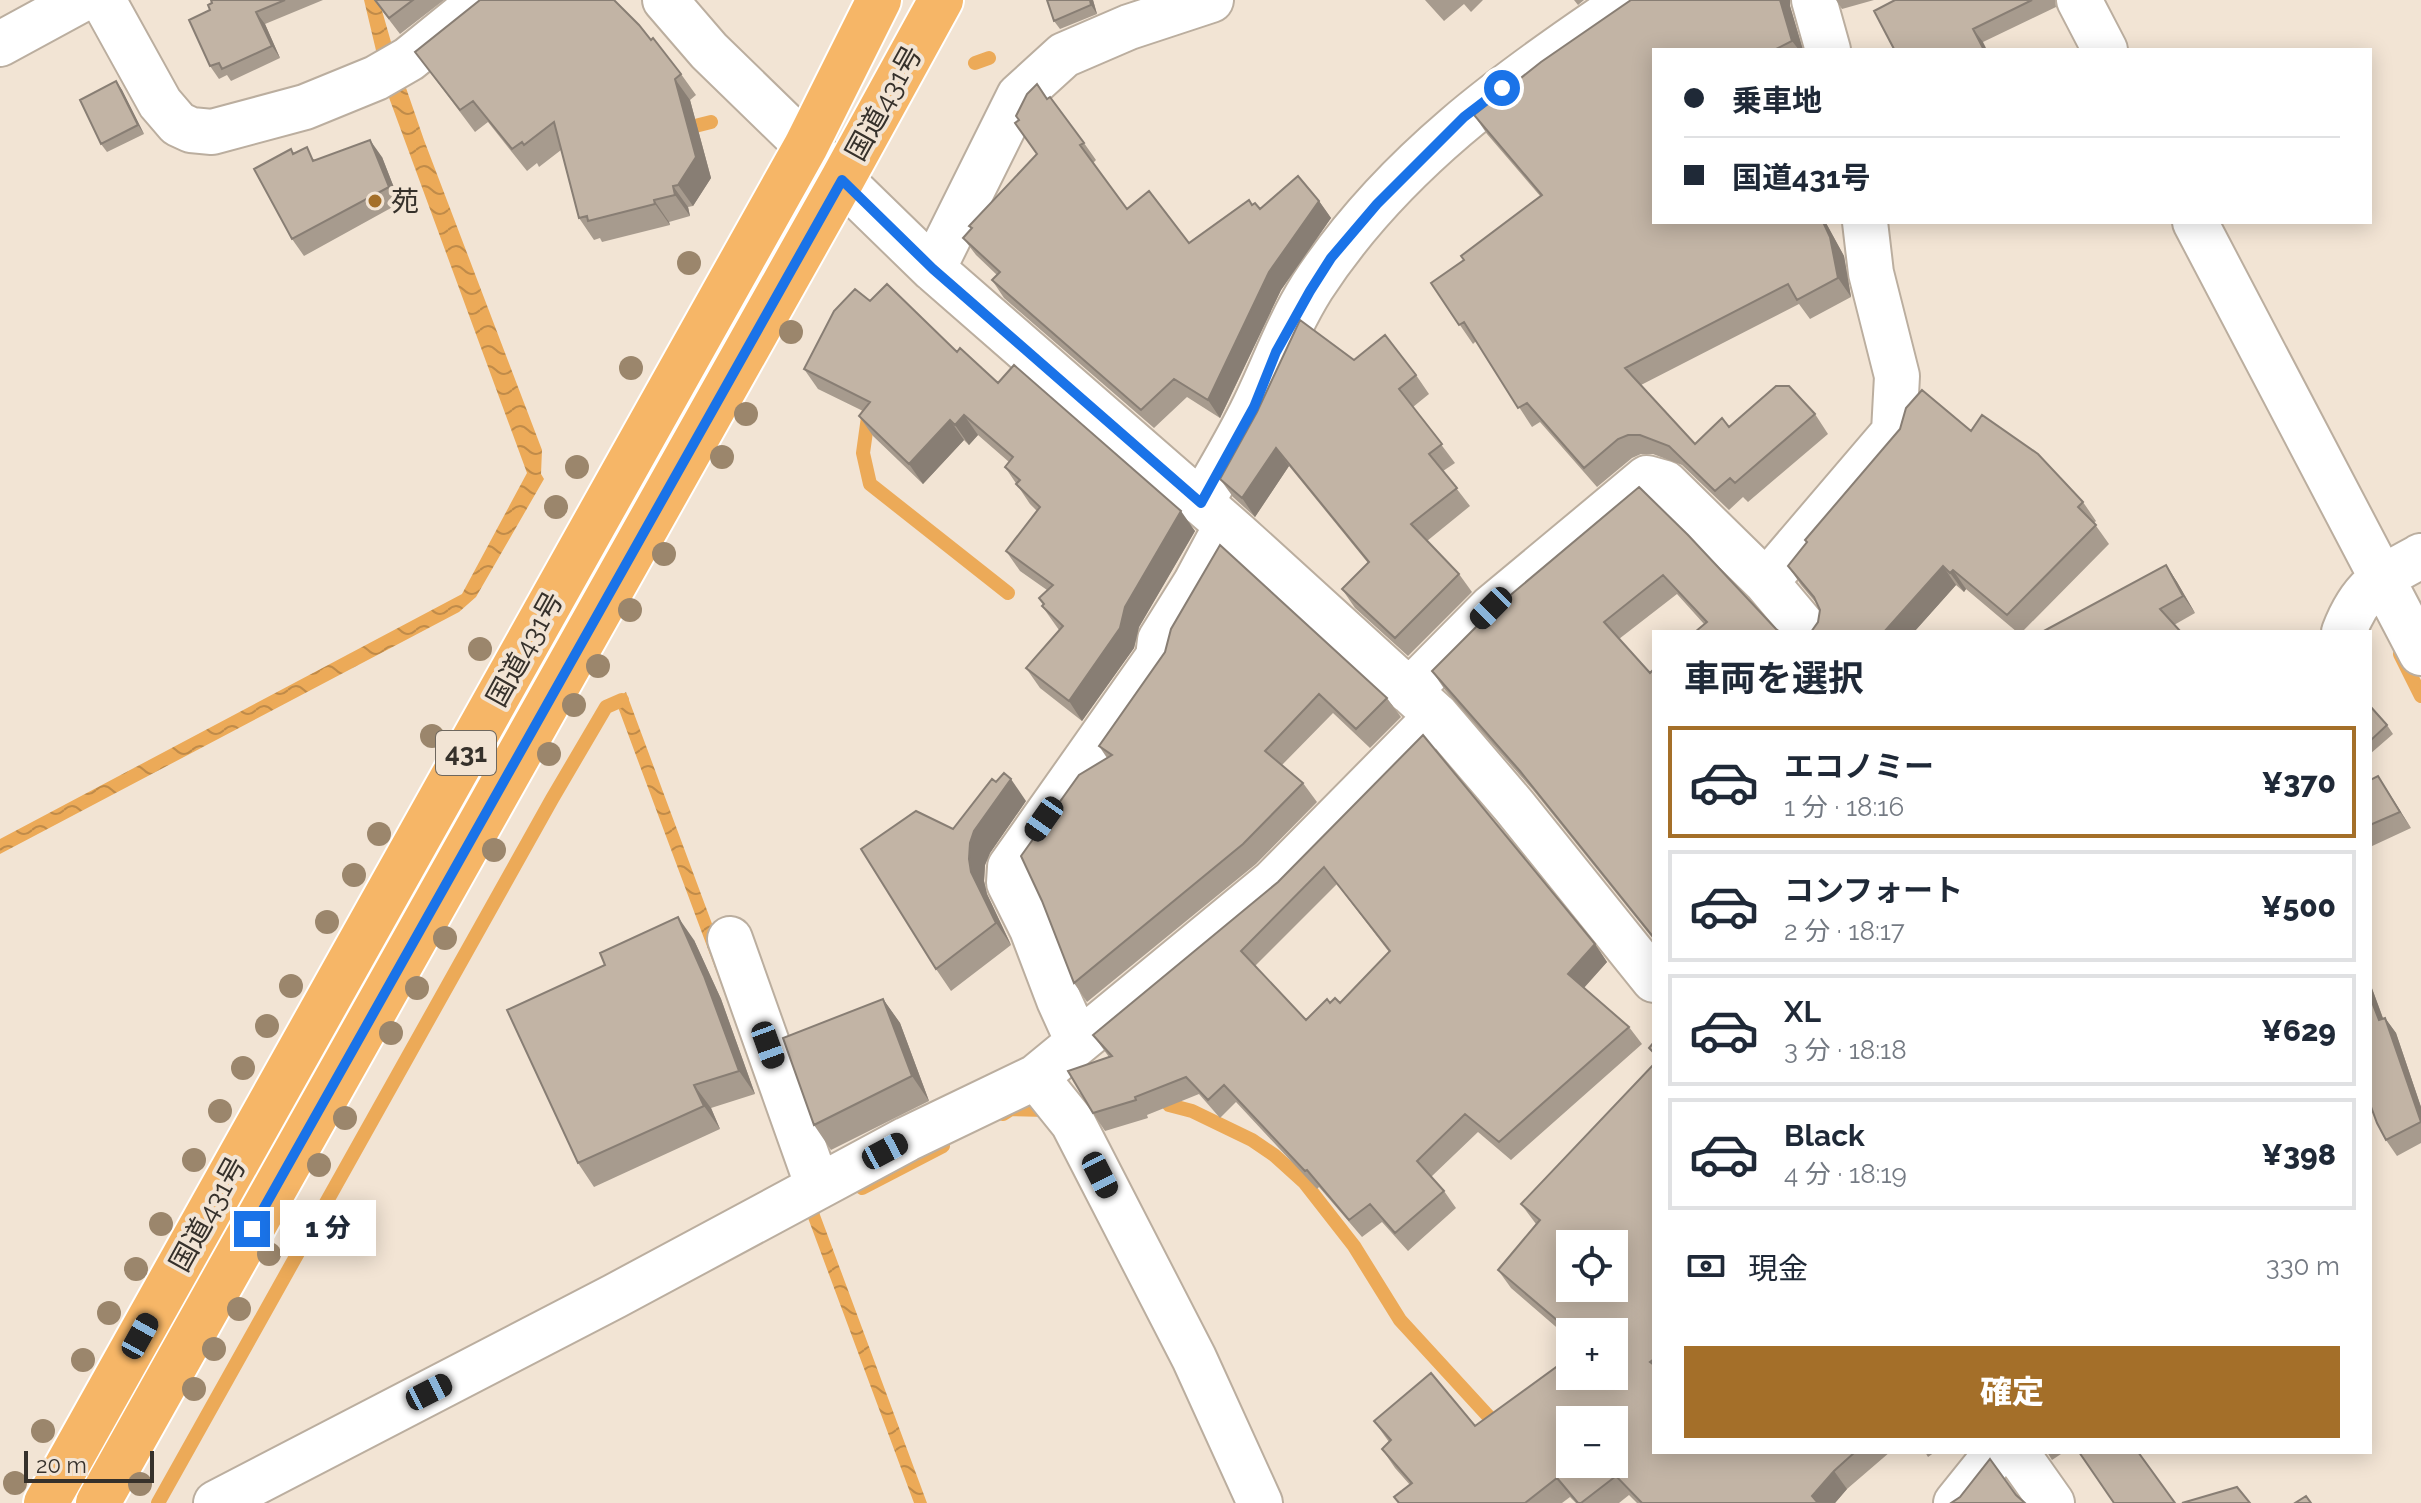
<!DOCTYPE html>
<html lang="ja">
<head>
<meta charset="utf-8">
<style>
	body { margin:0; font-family:Raleway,"Noto Sans JP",sans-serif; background:#f6f6f7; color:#1f2937; height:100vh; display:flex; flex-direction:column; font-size:30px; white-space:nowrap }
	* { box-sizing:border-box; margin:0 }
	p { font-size:26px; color:#747a83 }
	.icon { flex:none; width:44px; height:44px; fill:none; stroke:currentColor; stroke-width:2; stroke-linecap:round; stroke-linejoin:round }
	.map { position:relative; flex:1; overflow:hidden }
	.side { position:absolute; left:1652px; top:630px; width:720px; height:824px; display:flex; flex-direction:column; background:#fff; border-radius:0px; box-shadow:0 4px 20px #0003 }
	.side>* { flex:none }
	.hud { position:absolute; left:1652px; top:48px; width:720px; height:176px; border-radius:0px; box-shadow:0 4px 20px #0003; display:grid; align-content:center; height:176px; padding:0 32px; background:#fff }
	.controls { position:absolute; left:1556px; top:1230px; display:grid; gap:16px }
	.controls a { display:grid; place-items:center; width:72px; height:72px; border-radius:0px; background:#fff; box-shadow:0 4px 20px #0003; font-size:40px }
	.scale { position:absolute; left:24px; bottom:20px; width:130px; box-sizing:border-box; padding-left:8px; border:4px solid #36312b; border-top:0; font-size:22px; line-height:28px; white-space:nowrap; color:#36312b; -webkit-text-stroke:6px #f2e4d4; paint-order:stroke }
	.end { position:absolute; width:36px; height:36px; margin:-18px; border:10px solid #1a73e8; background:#fff; box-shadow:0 0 0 4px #fff }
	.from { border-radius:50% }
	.bubble { position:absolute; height:56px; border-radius:0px; background:#fff; box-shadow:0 4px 20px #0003; font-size:26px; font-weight:800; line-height:56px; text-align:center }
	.car { position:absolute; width:24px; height:48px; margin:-24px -12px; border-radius:10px; box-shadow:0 0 6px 2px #0007; background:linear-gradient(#222 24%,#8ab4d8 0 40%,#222 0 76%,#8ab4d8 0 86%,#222 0) }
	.hud b { display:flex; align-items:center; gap:28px; height:76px; font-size:30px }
	.hud b+b { border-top:2px solid #e0e1e3 }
	.hud i { width:20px; height:20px; background:#1f2937 }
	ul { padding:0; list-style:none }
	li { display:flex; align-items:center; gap:24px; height:112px; margin:0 16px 12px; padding:0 16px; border:4px solid #e0e1e3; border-radius:0px }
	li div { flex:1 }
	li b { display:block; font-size:30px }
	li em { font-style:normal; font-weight:800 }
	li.on { border-color:#a46f29 }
	li>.icon { width:72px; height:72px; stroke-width:1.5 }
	h2 { padding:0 32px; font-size:36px; line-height:96px }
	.pay { display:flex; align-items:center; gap:20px; height:88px; padding:0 32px; font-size:30px }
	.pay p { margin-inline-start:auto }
	.cta { display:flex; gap:16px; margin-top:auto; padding:16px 32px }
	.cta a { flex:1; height:92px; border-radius:0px; background:#a46f29; color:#fff; font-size:32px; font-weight:800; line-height:92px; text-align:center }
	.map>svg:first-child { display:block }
	.water { fill:url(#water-waves) }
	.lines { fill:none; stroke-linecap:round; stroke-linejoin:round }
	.stream { stroke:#ecaa58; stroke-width:14 }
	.minor-casing { stroke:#bbae9f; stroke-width:48 }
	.highway-casing { stroke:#fff; stroke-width:48 }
	.minor { stroke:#fff; stroke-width:44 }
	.highway { stroke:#f6b667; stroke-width:44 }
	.tree { fill:#9b866c }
	.wall { fill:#a79b8e; fill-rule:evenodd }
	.shaded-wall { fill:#887e74 }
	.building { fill:#c2b4a5; stroke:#887e74; stroke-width:2; fill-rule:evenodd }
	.route { stroke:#1a73e8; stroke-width:10 }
	.poi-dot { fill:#a46f29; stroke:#f2e4d4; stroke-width:3 }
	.labels { text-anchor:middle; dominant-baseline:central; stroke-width:8; stroke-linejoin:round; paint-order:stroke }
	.shield { fill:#f2e4d4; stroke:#6e675e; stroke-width:2 }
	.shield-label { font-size:26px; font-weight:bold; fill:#36312b }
	.street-label { font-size:28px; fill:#36312b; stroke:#f2e4d4 }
	.poi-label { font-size:28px; fill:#36312b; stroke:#f2e4d4; text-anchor:start }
</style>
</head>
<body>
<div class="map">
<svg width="2421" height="1503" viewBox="0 0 2421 1503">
	<defs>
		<pattern id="water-waves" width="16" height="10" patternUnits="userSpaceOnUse" patternTransform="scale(2)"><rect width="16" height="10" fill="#ecaa58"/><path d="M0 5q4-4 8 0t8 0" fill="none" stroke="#c08b49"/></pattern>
	</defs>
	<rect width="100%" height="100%" fill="#f2e4d4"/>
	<path class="water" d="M364 0H379L395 56 424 140 542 450 541 474 544 479 476 597 459 612 0 854V839L462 594 527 473 384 84Z
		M626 692 927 1503H914L615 699Z"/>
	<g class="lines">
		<path class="stream" d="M975 63 989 58
			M679 130 711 122
			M869 410 863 453 870 484 1008 593
			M2400 654 2421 696
			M1169 1105 1192 1111 1252 1140 1274 1155 1304 1182 1354 1246 1400 1320 1501 1430
			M1003 1114 1011 1109 1046 1110
			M862 1188 943 1146
			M158 1503 552 799 606 707 622 700"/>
		<g class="minor-casing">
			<path id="minor" d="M103 0 160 103 178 124 191 130 212 132 305 107 376 78 409 59 482 0
				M665 0 709 51 933 269 1237 534 1437 716 1514 806 1654 980
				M1814 0 1828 50
				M2079 0 2105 50
				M0 44 81 0
				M2195 222 2421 653
				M933 269 1019 96 1064 55 1129 27 1211 0
				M1201 503C1219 471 1238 440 1254 407 1274 366 1287 327 1312 287 1392 164 1509 80 1629 0
				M1808 632 1766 582 1894 432 1897 376 1871 273 1865 222
				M2344 632C2361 587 2380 578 2421 556
				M1409 691 1491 608 1647 478 1665 483 1766 582
				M730 939 818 1187
				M1078 1042 1059 1000 1032 929 1009 883 1010 867 1158 657 1160 640 1195 584 1226 526
				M1036 1077 1073 1123 1194 1358 1260 1503
				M2016 1452 2052 1503
				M216 1503 615 1296 907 1139 1036 1077 1273 882 1437 716
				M1956 1503 1997 1452"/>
		</g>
		<g class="highway-casing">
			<path id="highway" d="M46 1503 806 146 879 0
				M98 1503 842 180 941 0"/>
		</g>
		<use href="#minor" class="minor"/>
		<use href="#highway" class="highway"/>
	</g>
	<g class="tree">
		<circle cx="689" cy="263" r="12"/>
		<circle cx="791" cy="332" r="12"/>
		<circle cx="631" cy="368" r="12"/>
		<circle cx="746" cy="414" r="12"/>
		<circle cx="722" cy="457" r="12"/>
		<circle cx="577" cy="467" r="12"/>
		<circle cx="556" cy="507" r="12"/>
		<circle cx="664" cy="554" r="12"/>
		<circle cx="630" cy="610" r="12"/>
		<circle cx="480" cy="649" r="12"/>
		<circle cx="598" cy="666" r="12"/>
		<circle cx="574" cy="705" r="12"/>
		<circle cx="432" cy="736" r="12"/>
		<circle cx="549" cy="754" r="12"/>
		<circle cx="379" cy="834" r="12"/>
		<circle cx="494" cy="850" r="12"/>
		<circle cx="354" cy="875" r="12"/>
		<circle cx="327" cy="922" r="12"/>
		<circle cx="445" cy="938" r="12"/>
		<circle cx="291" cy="986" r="12"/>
		<circle cx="417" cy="988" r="12"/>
		<circle cx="267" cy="1026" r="12"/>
		<circle cx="391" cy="1033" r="12"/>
		<circle cx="243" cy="1068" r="12"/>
		<circle cx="220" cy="1111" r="12"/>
		<circle cx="345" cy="1118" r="12"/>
		<circle cx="194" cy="1160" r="12"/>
		<circle cx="319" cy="1165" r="12"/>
		<circle cx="294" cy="1217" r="12"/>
		<circle cx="161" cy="1224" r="12"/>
		<circle cx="269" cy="1254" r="12"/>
		<circle cx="136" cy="1269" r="12"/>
		<circle cx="239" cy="1309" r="12"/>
		<circle cx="109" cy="1313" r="12"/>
		<circle cx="214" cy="1349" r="12"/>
		<circle cx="83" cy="1360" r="12"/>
		<circle cx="194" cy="1389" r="12"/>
		<circle cx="43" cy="1431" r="12"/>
		<circle cx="15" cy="1483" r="12"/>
		<circle cx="140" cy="1484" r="12"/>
	</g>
	<path class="wall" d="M211 0H323L265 24 280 58 231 81 227 75 219 79 210 66V10L212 3Z
		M374 0H444L400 34Z
		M1093 0 1097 14 1060 29 1054 21Z
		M1425 0H1483L1471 12 1464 4 1444 21Z
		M1574 0H1584L1578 5Z
		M1631 0H1790V6L1803 50H1654V222H1828L1826 223 1844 256 1851 297 1810 319 1799 304 1641 385 1695 444 1722 418 1729 427 1776 386H1789L1815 414 1828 434 1748 502 1743 497 1729 510 1682 465 1653 454H1641L1632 458 1597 487 1540 422 1532 427 1476 341 1473 344 1431 283 1464 260 1461 256 1541 197 1487 134 1474 115 1541 62Z
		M1836 0H1874L1842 9Z
		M1895 0H2055L2056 7 1983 42 1894 49Z
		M651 40 681 74 696 95 690 100 711 178 693 206 688 207 690 216 669 222 670 225 602 242 600 238 594 240 579 218 561 150 539 167 537 163 527 171 488 122 475 132 415 52Z
		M116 81 122 90 144 134 107 152 101 144Z
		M1047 99 1084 143 1096 160 1093 163 1127 209 1189 243 1252 205 1260 209 1319 201 1331 218 1281 290 1220 418 1187 397 1154 428 1004 298 992 280 997 275 976 255 963 238 971 229 969 226 1037 155Z
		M294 153 316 160 382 157 400 203 304 256 292 239Z
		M870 301 957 352 1195 531 1139 627 1134 648 1082 721 1040 688 1026 668 1059 630 1042 606 1043 604 1047 590 1020 571 1006 551 1037 511 1030 504 1005 467 1009 462 978 435 969 445 964 440 923 484 873 436 859 416 863 411 818 389 804 369Z
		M1354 360 1416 375 1429 394 1413 407 1455 463 1443 471 1470 506 1427 541 1459 574 1472 592 1408 656 1355 608 1342 589 1368 563 1289 466 1255 517 1233 497 1220 479Z
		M1971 431 2083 502 2096 521 2094 523 2109 544 2022 632H2017L1966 589 1964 592 1956 585 1914 632H1811L1818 622 1820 610 1817 604 1801 585 1788 566Z
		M1639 487 1776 629 1704 624 1677 594 1619 639 1650 673 1654 669V940L1533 790 1445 690 1432 671Z
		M2166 565 2177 582 2195 613 2174 625 2042 632Z
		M1165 652 1387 698 1401 717 1370 748 1333 713 1282 765 1303 783 1317 802 1256 864 1087 1002 1074 983 1107 758 1099 746Z
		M2370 706 2387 725 2393 734 2370 754Z
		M1423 735 1595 944 1607 962 1584 988 1629 1027 1642 1044 1511 1160 1478 1132 1431 1177 1444 1191 1456 1208 1408 1251 1382 1222 1362 1237 1319 1187 1317 1189 1236 1102 1220 1118 1199 1094 1147 1115 1148 1118 1105 1131 1093 1113 1109 1057 1093 1035 1278 882ZM1337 884 1389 952 1340 1003H1330L1306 1020 1255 966Z
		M2378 776 2411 828 2370 847V780Z
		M1026 801 990 853 985 865 984 881 987 894 1011 945 951 991 936 969 953 829Z
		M694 940 721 999 755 1094 711 1108 720 1129 594 1187 578 1163Z
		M2370 983 2383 1018H2385L2396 1033 2421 1107V1143L2397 1156 2386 1140 2370 1104Z
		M883 999 900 1023 929 1101 831 1150 814 1125Z
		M1654 1064V1452H1890L1847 1489 1835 1503H1637L1629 1495 1619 1503H1576L1570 1497 1562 1503H1399L1410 1485 1395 1468 1382 1449 1389 1442 1374 1421 1475 1426 1614 1332H1570V1339L1511 1288 1498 1270 1536 1224 1521 1204Z
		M1925 1452H1935L1928 1457Z
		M2047 1452H2064L2052 1460Z"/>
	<path class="shaded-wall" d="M1090 0H1093L1097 14 1091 5Z
		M1780 0H1790V6L1803 50H1799L1792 41Z
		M256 12 265 24 280 58 272 46Z
		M1973 29 1983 42 1987 50H1984Z
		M675 79 690 100 711 178 693 206 678 185Z
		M116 81 122 90 144 134 138 125Z
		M370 140 382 157 400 203 389 187Z
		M673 186 688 207 690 216 675 195Z
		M654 200 669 222 670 225 655 204Z
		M1319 201 1331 218 1281 290 1220 418 1208 400 1269 272Z
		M1823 222 1826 223 1844 256 1851 297 1838 278Z
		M964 415 978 435 969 445 955 425Z
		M950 420 964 440 923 484 909 464Z
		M1276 448 1289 466 1255 517 1242 498Z
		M1181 511 1195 531 1139 627 1134 648 1082 721 1069 701Z
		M2166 565 2177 582 2195 613 2183 596Z
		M1943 566 1956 585 1914 632H1884Z
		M1953 570 1966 589 1964 592 1950 573Z
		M2378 776 2389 793 2411 828 2400 812Z
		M1011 779 1026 801 990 853 985 865 984 881 987 894 1011 945 996 923 971 872 969 859 970 843 974 831Z
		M678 917 694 940 721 999 755 1094 739 1071Z
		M1595 944 1607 962 1580 992 1568 974Z
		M2370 983 2389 1035 2379 1020 2370 997Z
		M883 999 900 1023 929 1101 912 1076Z
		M2385 1018 2396 1033 2421 1107V1123Z
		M694 1085 711 1108 720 1129 704 1106Z
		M1834 1471 1847 1489 1835 1503H1816L1812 1496Z"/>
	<path class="building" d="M211 0H285L256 12 272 46 222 69 219 63 210 66 189 20 210 10 208 5 212 3Z
		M375 0H413L389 18Z
		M480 0H614L639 25 651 40 653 38 681 74 675 79 696 157 678 185 673 186 675 195 654 200 655 204 588 221 587 216 579 218 554 122 524 145 522 142 512 149 473 101 460 110 415 52Z
		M1047 0H1090L1091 5 1054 21Z
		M1631 0H1780L1792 41 1774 50H1654V222H1823L1830 237 1838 278 1797 300 1788 284 1625 368 1695 444 1722 418 1729 427 1776 386H1789L1815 414 1735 483 1730 478 1715 491 1669 446 1640 435H1628L1618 439 1584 468 1527 403 1518 408 1464 322 1459 325 1431 283 1464 260 1461 256 1542 195 1474 115 1541 62Z
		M1895 0H2032L1973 29 1984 50H1891L1894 49 1874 11Z
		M116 81 138 125 101 144 80 100Z
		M1037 84 1047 99 1050 97 1084 143 1080 145 1127 209 1149 191 1189 243 1249 200 1252 205 1255 203 1260 209 1298 176 1319 201 1269 272 1208 400 1174 379 1141 410 992 280 1000 272 963 238 972 228 969 226 1037 154 1015 123 1019 120 1016 116 1027 94Z
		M370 140 389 187 292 239 254 169 291 149 293 154 307 147 313 161Z
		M887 284 957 352 960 348 998 383 1014 365 1181 511 1125 607 1120 628 1069 701 1026 668 1063 626 1042 606 1044 604 1039 598 1053 585 1006 551 1040 507 1016 484 1020 480 1005 467 1013 457 964 415 955 425 950 420 909 464 859 416 870 402 804 369 834 311 855 289 870 301Z
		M1300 320 1354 360 1385 335 1416 375 1399 389 1442 444 1429 454 1457 488 1411 524 1459 574 1395 638 1342 589 1369 562 1276 448 1242 498 1220 479 1257 412Z
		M1922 390 1971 431 1982 415 2038 454 2083 502 2078 507 2096 525 2007 615 1953 570 1950 573 1943 566 1884 632H1811L1818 622 1820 610 1814 597 1788 566 1807 542 1805 540 1900 429 1906 408Z
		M1639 487 1688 535 1776 629 1780 632H1695L1707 622 1663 575 1604 622 1650 673 1654 669V938L1520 771 1432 671 1495 608Z
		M1220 545 1387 698 1356 729 1319 694 1265 751 1303 783 1243 844 1074 983 1042 901 1021 856 1079 775 1112 755 1099 746 1165 652 1171 629Z
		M2166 565 2183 596 2160 609 2181 632H2042Z
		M2370 706 2387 725 2370 741Z
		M1423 735 1595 944 1568 974 1629 1027 1499 1142 1465 1114 1417 1161 1444 1191 1395 1233 1370 1204 1349 1220 1307 1170 1305 1171 1224 1085 1208 1100 1186 1077 1135 1097 1136 1100 1093 1113 1068 1071 1112 1056 1093 1035 1278 882ZM1324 867 1390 951 1340 1003 1335 998 1330 1003 1327 999 1306 1020 1241 951Z
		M1004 773 1011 779 974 831 970 843 969 859 971 872 996 923 936 969 861 849 916 811 953 829 992 779 996 782Z
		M2378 776 2400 812 2370 825V780Z
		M678 917 704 976 739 1071 694 1085 704 1106 578 1163 507 1010 605 965 600 953Z
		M2370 997 2379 1020 2385 1018 2421 1122 2386 1140 2377 1123 2370 1104Z
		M883 999 912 1076 814 1125 783 1038Z
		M1654 1042V1053L1649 1048Z
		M1654 1064V1359L1650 1362 1654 1365V1452H1855L1834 1471 1812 1496 1818 1503H1642L1616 1476 1581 1503H1578L1557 1478 1525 1503H1399L1394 1497 1412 1483 1382 1449 1391 1440 1374 1421 1431 1373 1475 1426 1570 1357V1376H1614V1332H1571L1498 1270 1540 1220 1521 1204ZM1570 1244H1614V1288H1570ZM1570 1420H1614V1464H1570Z
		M2079 1452H2138L2175 1503H2114Z
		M1990 1459 2016 1495 2025 1503H1951L1960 1497Z
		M2237 1487 2250 1503H2182Z
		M2306 1496 2311 1503H2295Z"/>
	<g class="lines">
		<path class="route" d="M252 1229 842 180 933 269 1201 503 1254 407 1276 352 1310 291 1331 258 1377 204 1464 117 1502 88"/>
	</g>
	<circle class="poi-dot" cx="375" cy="201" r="8"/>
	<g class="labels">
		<rect class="shield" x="436" y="731" width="60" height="44" rx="6"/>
		<g class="shield-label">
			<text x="466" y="753">431</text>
		</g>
		<g class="street-label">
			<text transform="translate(884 103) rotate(-61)">国道431号</text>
			<text transform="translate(525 649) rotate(-61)">国道431号</text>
			<text transform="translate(208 1214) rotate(-61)">国道431号</text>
		</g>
		<g class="poi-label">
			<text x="391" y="201">苑</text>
		</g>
	</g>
</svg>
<div class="controls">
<a><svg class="icon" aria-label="locate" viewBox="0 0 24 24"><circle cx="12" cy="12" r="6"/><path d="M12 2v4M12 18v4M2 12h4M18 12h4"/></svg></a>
<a>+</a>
<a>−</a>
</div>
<div class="scale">20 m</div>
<i class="end from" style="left:1502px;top:88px"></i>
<i class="end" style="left:252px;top:1229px"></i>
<div class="bubble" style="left:280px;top:1200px;width:96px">1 分</div>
<i class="car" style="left:1491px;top:608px;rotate:225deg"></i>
<i class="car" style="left:1044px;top:819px;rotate:215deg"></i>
<i class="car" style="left:768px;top:1045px;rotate:160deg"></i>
<i class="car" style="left:885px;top:1151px;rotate:62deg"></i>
<i class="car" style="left:1100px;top:1175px;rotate:153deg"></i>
<i class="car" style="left:140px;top:1336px;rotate:29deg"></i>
<i class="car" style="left:429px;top:1392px;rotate:63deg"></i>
<div class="hud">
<b><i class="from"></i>乗車地</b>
<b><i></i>国道431号</b>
</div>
<section class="side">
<h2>車両を選択</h2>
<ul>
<li class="on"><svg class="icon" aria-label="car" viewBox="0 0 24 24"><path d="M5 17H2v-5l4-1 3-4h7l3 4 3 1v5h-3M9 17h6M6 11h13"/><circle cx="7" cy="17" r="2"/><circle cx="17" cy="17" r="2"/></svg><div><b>エコノミー</b><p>1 分 · 18:16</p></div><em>¥370</em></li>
<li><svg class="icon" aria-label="car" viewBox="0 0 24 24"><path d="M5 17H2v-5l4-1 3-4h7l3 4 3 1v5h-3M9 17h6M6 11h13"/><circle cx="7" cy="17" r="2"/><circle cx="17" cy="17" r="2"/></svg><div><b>コンフォート</b><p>2 分 · 18:17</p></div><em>¥500</em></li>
<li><svg class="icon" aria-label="car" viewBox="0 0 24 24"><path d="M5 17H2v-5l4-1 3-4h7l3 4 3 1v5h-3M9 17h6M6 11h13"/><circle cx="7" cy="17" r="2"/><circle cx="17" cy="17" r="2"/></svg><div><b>XL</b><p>3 分 · 18:18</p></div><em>¥629</em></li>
<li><svg class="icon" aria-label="car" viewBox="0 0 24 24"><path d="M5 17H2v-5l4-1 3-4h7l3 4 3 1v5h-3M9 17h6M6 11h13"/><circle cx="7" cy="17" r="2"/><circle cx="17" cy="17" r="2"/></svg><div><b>Black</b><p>4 分 · 18:19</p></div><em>¥398</em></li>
</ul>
<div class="pay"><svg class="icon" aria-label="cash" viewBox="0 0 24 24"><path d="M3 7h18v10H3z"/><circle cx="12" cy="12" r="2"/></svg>現金<p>330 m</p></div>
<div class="cta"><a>確定</a></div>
</section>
</div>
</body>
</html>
